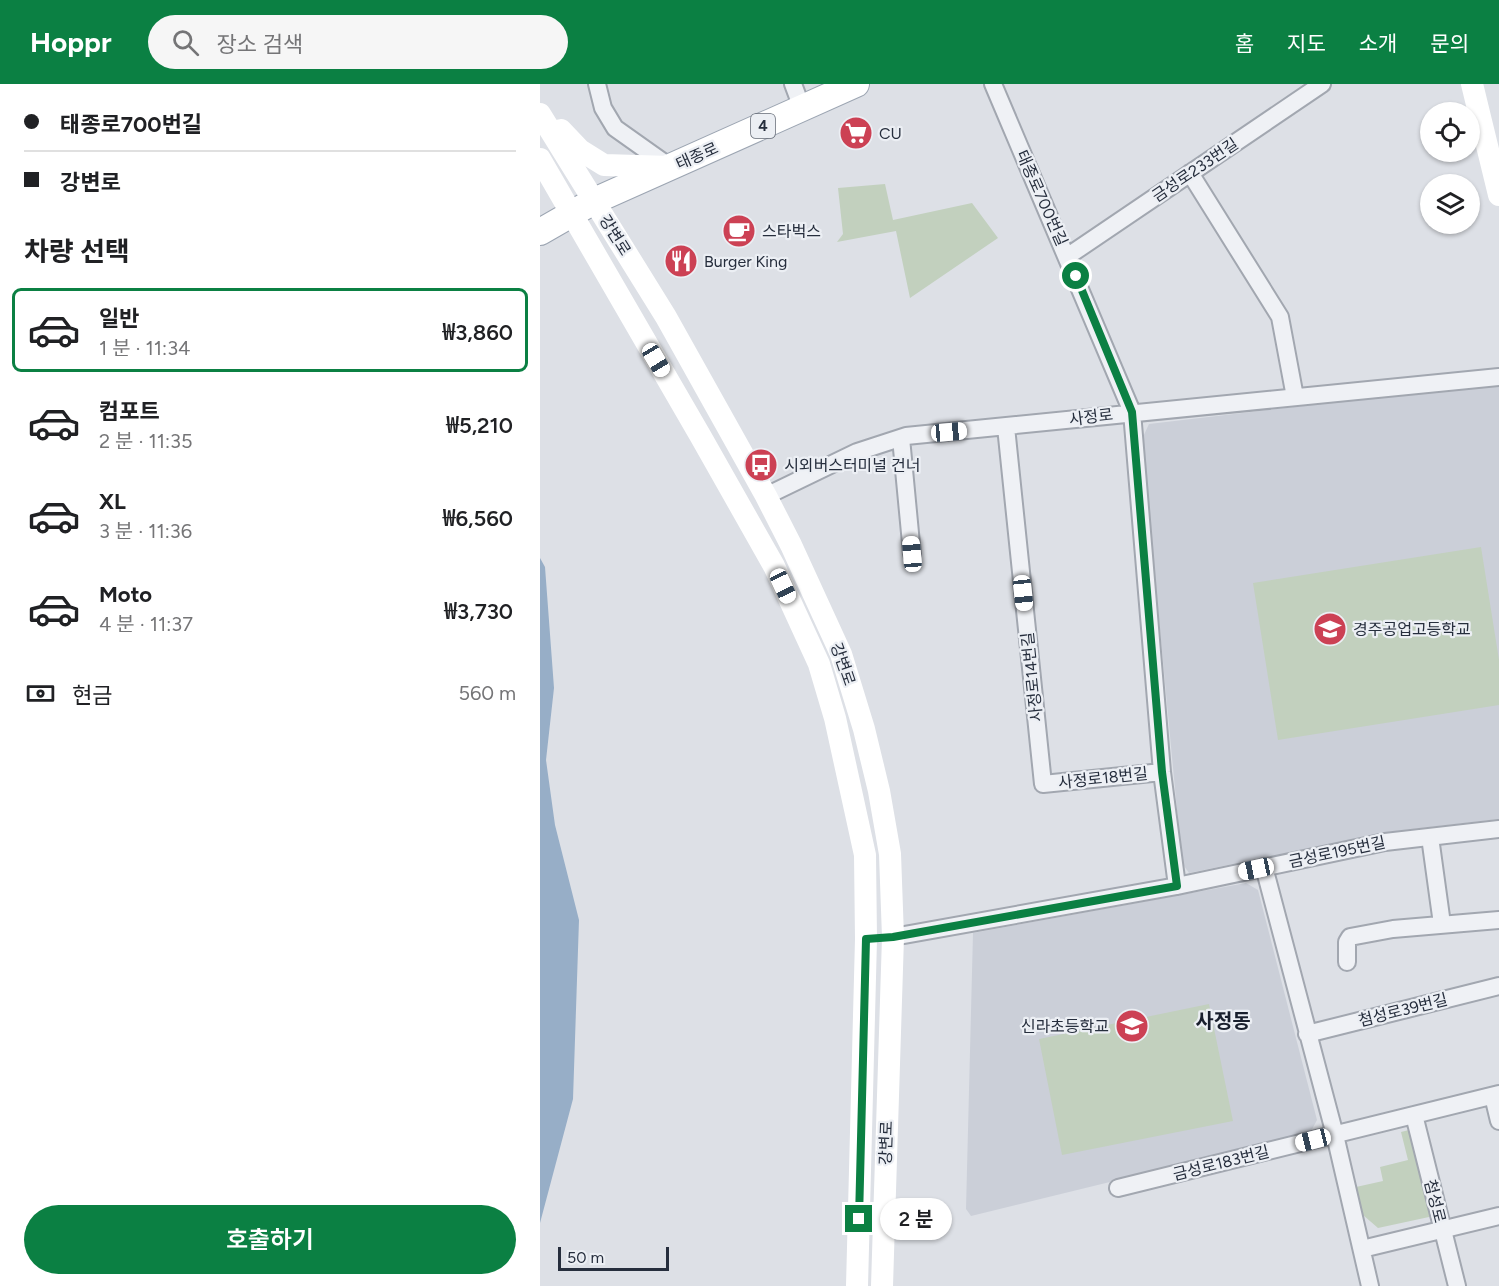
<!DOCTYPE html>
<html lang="ko">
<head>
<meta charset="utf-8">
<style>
	body { margin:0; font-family:Figtree,"Noto Sans KR",sans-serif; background:#f6f6f6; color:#202124; height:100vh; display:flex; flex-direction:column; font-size:22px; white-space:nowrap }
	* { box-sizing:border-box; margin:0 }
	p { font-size:20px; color:#757577 }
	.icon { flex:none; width:33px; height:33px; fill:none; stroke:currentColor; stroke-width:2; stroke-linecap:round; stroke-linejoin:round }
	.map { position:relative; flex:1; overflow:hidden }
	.side { display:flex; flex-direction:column; background:#fff; width:540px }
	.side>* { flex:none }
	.guide { display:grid; align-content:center; height:132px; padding:0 24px; background:#fff }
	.controls { position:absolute; left:880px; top:18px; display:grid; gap:12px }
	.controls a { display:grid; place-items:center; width:60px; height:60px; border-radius:50%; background:#fff; box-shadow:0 2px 4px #0004; font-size:30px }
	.scale { position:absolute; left:18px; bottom:15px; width:111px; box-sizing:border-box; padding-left:6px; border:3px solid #262e3d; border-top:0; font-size:16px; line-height:21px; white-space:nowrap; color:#262e3d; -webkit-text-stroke:4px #eceff4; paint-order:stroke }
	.end { position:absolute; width:27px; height:27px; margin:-14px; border:8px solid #0b8043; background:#fff; box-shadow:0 0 0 3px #fff }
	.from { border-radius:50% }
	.bubble { position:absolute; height:42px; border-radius:21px; background:#fff; box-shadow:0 2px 4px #0004; font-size:20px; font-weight:600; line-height:42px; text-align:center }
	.car { position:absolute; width:18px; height:36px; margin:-18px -9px; border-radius:8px; box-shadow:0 0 4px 2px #0007; background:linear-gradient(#fff 24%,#345 0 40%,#fff 0 76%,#345 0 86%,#fff 0) }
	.guide b { display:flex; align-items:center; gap:21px; height:57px; font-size:22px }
	.guide b+b { border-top:2px solid #e0e0e0 }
	.guide i { width:15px; height:15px; background:#202124 }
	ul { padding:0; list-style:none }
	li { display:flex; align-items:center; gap:18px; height:84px; margin:0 12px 9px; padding:0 12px; border:3px solid transparent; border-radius:9px }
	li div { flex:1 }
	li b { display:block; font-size:22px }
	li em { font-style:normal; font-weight:600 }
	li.on { border-color:#0b8043 }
	li>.icon { width:54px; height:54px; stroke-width:1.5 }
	h2 { padding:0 24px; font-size:27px; line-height:72px }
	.pay { display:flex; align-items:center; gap:15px; height:66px; padding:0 24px; font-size:22px }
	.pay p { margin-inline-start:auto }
	.action { display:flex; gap:12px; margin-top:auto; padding:12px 24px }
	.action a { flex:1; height:69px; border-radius:36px; background:#0b8043; color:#fff; font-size:24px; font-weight:600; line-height:69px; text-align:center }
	header { display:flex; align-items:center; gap:36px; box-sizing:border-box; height:84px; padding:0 30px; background:#0b8043; color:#fff }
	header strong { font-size:28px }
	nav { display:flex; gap:33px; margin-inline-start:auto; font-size:21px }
	.search { width:420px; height:54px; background:#f6f6f6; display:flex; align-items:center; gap:15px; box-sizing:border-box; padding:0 21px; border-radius:33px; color:#757577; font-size:22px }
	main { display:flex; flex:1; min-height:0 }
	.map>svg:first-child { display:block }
	.built { fill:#cbcfd8 }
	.green { fill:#c2d0be }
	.water { fill:#97aec7 }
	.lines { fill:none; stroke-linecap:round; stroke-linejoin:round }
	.street-casing { stroke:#a2a7b0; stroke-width:20 }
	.primary-casing { stroke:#9ca5b2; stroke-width:28 }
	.street { stroke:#eff1f5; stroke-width:16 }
	.secondary { stroke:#fff; stroke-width:22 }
	.primary { stroke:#fff; stroke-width:26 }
	.route { stroke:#0b8043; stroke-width:8 }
	.labels { text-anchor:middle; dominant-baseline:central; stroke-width:4.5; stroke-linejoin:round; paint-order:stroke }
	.shield { fill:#eceff4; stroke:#616874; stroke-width:1.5 }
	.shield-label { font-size:15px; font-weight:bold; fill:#262e3d }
	.poi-label { font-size:16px; fill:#262e3d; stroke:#eceff4; text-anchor:start }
	.street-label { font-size:16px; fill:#262e3d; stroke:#eceff4 }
	.quarter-label { font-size:20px; font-weight:bold; fill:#191f2d; stroke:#eceff4 }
</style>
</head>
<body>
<header>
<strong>Hoppr</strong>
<div class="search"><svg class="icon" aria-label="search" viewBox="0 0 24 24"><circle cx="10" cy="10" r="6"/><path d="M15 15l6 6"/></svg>장소 검색</div>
<nav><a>홈</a><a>지도</a><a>소개</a><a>문의</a></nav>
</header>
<main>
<section class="side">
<div class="guide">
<b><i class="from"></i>태종로700번길</b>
<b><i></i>강변로</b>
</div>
<h2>차량 선택</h2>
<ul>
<li class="on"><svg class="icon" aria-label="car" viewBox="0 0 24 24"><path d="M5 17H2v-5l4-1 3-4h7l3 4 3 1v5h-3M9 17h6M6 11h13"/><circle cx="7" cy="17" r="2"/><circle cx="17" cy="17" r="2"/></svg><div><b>일반</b><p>1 분 · 11:34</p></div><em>₩3,860</em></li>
<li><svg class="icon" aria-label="car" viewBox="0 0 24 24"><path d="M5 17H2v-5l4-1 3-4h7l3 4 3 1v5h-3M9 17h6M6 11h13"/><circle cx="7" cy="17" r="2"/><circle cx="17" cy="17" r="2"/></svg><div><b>컴포트</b><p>2 분 · 11:35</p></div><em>₩5,210</em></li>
<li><svg class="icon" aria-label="car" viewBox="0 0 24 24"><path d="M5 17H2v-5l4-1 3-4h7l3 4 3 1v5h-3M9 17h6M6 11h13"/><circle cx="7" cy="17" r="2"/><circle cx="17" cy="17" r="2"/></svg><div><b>XL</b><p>3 분 · 11:36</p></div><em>₩6,560</em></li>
<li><svg class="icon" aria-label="car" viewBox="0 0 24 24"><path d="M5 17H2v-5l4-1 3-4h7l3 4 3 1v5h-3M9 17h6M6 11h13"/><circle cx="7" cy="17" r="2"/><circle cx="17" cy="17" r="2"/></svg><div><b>Moto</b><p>4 분 · 11:37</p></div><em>₩3,730</em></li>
</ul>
<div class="pay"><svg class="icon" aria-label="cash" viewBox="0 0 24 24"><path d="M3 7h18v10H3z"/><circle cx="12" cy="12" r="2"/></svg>현금<p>560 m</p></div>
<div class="action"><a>호출하기</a></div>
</section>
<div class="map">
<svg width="959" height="1202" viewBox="0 0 959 1202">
	<rect width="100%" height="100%" fill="#dde0e6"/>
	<path class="built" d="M959 299V735L848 748 649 789 642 779 602 355 609 340Z
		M706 799 718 806 777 1036 770 1049 431 1132 426 1125 433 849Z"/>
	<path class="green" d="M345 100 353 136 432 119 458 154 370 214 356 147 297 158 303 150 298 104Z
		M941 463 959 576V621L738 656 713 499Z
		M669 920 693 1037 522 1071 499 955Z
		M873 1045 894 1128 889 1133 838 1144 823 1131 816 1103 843 1097 840 1083 868 1076 861 1048Z"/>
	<path class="water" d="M0 474 5 483 14 604 6 676 15 741 39 836 33 1015 0 1139Z"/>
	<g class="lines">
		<g class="street-casing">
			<path id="street" d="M57 0 63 24 75 44 130 83
				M253 0 262 24
				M453 0 592 328 622 688 637 802
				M650 89 740 233 755 313
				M528 172 782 0
				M466 343 503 700 622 688
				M361 354 372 470
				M226 412 317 368 366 352 959 293
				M890 753 902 840
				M724 783 795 1051 830 1202
				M353 853 637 802 845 758 959 745
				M807 878V858L810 853 853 845 959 836
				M767 950 959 902
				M953 1012 959 1037
				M874 1031 917 1202
				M578 1104 959 1010
				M822 1165 959 1132"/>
		</g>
		<g class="primary-casing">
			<path id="primary" d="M0 148 54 117 316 0"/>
		</g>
		<use href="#street" class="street"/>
		<path class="secondary" d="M932 0 959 111
			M0 30 126 233 226 412 251 461 301 570 324 645 339 707 350 770 353 853 342 1202
			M21 46 40 66 64 81 130 83
			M0 75 161 353 234 482 279 580 295 634 325 771 326 855 317 1202"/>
		<use href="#primary" class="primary"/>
	</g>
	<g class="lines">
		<path class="route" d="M319 1135 326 855 353 853 637 802 622 688 592 328 536 192"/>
	</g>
	<defs>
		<g id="supermarket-disc" transform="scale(1.725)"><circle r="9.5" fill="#cc4154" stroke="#eceff4"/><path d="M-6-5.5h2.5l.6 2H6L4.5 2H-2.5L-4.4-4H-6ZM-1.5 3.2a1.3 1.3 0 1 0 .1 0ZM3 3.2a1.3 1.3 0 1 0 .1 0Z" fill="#fff"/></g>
		<g id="cafe-disc" transform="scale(1.725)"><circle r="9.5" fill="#cc4154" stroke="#eceff4"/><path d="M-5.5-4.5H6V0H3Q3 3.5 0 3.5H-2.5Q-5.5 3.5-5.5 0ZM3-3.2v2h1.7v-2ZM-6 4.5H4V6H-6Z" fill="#fff"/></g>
		<g id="restaurant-disc" transform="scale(1.725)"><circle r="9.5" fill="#cc4154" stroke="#eceff4"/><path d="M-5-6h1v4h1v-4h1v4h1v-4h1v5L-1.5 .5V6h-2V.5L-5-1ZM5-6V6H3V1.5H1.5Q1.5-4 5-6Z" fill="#fff"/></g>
		<g id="bus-disc" transform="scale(1.725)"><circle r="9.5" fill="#cc4154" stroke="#eceff4"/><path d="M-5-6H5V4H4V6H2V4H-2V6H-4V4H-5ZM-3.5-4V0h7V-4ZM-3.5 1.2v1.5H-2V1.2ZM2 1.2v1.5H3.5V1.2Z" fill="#fff"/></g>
		<g id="school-disc" transform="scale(1.725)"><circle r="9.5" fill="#cc4154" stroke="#eceff4"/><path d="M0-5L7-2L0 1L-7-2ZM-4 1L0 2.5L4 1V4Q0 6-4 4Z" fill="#fff"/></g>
	</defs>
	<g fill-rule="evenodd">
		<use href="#supermarket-disc" x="316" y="49"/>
		<use href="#cafe-disc" x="199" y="147"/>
		<use href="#restaurant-disc" x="141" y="177"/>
		<use href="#bus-disc" x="221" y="381"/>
		<use href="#school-disc" x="790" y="545"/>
		<use href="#school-disc" x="592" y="942"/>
	</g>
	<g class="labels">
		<rect class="shield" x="211" y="30" width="24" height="24" rx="4.5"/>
		<g class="shield-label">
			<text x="223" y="42">4</text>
		</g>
		<g class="poi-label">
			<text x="339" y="49">CU</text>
			<text x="222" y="147">스타벅스</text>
			<text x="164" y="177">Burger King</text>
			<text x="244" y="381">시외버스터미널 건너</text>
			<text x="813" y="545">경주공업고등학교</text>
			<text x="569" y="942" text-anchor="end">신라초등학교</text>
		</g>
		<g class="street-label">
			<text transform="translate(157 72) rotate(-24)">태종로</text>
			<text transform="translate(655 86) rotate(-34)">금성로233번길</text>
			<text transform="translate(502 114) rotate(66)">태종로700번길</text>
			<text transform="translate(75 151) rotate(58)">강변로</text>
			<text transform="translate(551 333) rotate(-7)">사정로</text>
			<text transform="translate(303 580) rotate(71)">강변로</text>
			<text transform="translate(492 593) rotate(-96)">사정로14번길</text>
			<text transform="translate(563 694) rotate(-6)">사정로18번길</text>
			<text transform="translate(797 768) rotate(-12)">금성로195번길</text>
			<text transform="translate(863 926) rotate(-14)">첨성로39번길</text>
			<text transform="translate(346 1059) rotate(-88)">강변로</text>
			<text transform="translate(681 1079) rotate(-14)">금성로183번길</text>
			<text transform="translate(895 1117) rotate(76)">첨성로</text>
		</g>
		<g class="quarter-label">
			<text x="683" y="937">사정동</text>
		</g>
	</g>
</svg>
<div class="controls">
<a><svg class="icon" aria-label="locate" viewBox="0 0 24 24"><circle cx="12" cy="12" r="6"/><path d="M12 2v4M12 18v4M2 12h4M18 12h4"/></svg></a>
<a><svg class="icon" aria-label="layers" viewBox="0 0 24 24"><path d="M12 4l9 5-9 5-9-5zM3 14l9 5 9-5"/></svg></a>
</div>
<div class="scale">50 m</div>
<i class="end from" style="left:536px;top:192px"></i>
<i class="end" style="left:319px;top:1135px"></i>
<div class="bubble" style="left:340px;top:1114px;width:72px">2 분</div>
<i class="car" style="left:116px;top:276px;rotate:149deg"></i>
<i class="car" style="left:409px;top:348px;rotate:85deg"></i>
<i class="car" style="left:372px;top:470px;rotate:355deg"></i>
<i class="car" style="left:243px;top:502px;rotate:155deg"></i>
<i class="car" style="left:483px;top:509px;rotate:174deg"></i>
<i class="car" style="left:716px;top:785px;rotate:258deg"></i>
<i class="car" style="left:773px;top:1056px;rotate:256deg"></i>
</div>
</main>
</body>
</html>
